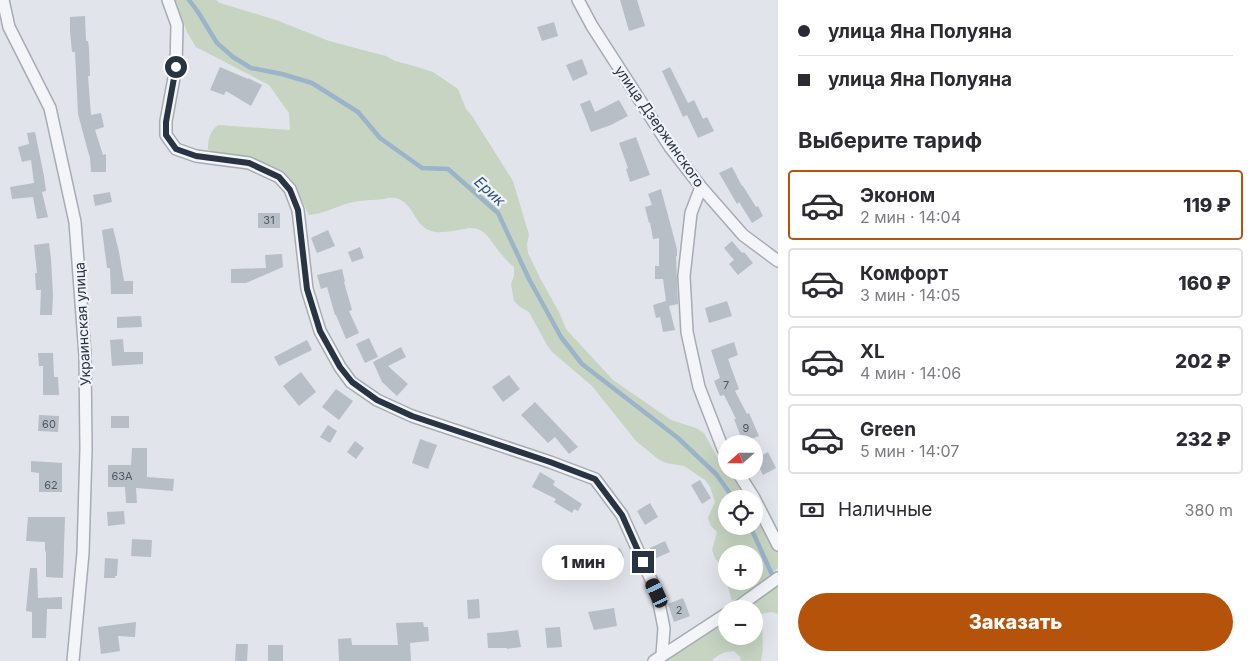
<!DOCTYPE html>
<html lang="ru">
<head>
<meta charset="utf-8">
<style>
	body { margin:0; font-family:Inter,sans-serif; background:#f2f2f3; color:#2b2b33; height:100vh; display:flex; flex-direction:column; font-size:19px; white-space:nowrap }
	* { box-sizing:border-box; margin:0 }
	p { font-size:16px; color:#7c7c81 }
	.icon { flex:none; width:28px; height:28px; fill:none; stroke:currentColor; stroke-width:2; stroke-linecap:round; stroke-linejoin:round }
	.map { position:relative; flex:1; overflow:hidden }
	.details { display:flex; flex-direction:column; background:#fff; width:475px }
	.details>* { flex:none }
	.hud { display:grid; align-content:center; height:110px; padding:0 20px; background:#fff }
	.needle { width:32px; rotate:249deg }
	.tools { position:absolute; left:718px; top:435px; display:grid; gap:10px }
	.tools a { display:grid; place-items:center; width:45px; height:45px; border-radius:50%; background:#fff; box-shadow:0 5px 20px #0002; font-size:25px }
	.end { position:absolute; width:22px; height:22px; margin:-11px; border:6px solid #293341; background:#fff; box-shadow:0 0 0 2px #fff }
	.from { border-radius:50% }
	.bubble { position:absolute; height:35px; border-radius:18px; background:#fff; box-shadow:0 5px 20px #0002; font-size:16px; font-weight:800; line-height:35px; text-align:center }
	.car { position:absolute; width:15px; height:30px; margin:-15px -8px; border-radius:6px; box-shadow:0 0 4px 1px #0007; background:linear-gradient(#222 24%,#8ab4d8 0 40%,#222 0 76%,#8ab4d8 0 86%,#222 0) }
	.hud b { display:flex; align-items:center; gap:18px; height:48px; font-size:19px }
	.hud b+b { border-top:1px solid #e1e1e2 }
	.hud i { width:12px; height:12px; background:#2b2b33 }
	ul { padding:0; list-style:none }
	li { display:flex; align-items:center; gap:15px; height:70px; margin:0 10px 8px; padding:0 10px; border:2px solid #e1e1e2; border-radius:5px }
	li div { flex:1 }
	li b { display:block; font-size:19px }
	li em { font-style:normal; font-weight:800 }
	li.current { border-color:#b45309 }
	li>.icon { width:45px; height:45px; stroke-width:1.5 }
	h2 { padding:0 20px; font-size:22px; line-height:60px }
	.pay { display:flex; align-items:center; gap:12px; height:55px; padding:0 20px; font-size:19px }
	.pay p { margin-inline-start:auto }
	.button { display:flex; gap:10px; margin-top:auto; padding:10px 20px }
	.button a { flex:1; height:58px; border-radius:30px; background:#b45309; color:#fff; font-size:20px; font-weight:800; line-height:58px; text-align:center }
	main { display:flex; flex:1; min-height:0 }
	.map>svg:first-child { display:block }
	.green { fill:#c7d4c2 }
	.lines { fill:none; stroke-linecap:round; stroke-linejoin:round }
	.stream { stroke:#9bb4ca; stroke-width:4.5 }
	.building { fill:#b8bec6 }
	.street-casing { stroke:#a6abb4; stroke-width:14 }
	.street { stroke:#f3f5f8; stroke-width:11 }
	.route { stroke:#293341; stroke-width:6 }
	.labels { text-anchor:middle; dominant-baseline:central; stroke-width:4.5; stroke-linejoin:round; paint-order:stroke }
	.number-label { font-size:11px; fill:#4d5662 }
	.street-label { font-size:14px; fill:#293341; stroke:#f0f3f7 }
	.water-label { font-size:15px; font-style:italic; fill:#325376; stroke:#f0f3f7 }
</style>
</head>
<body>
<main>
<div class="map">
<svg width="778" height="661" viewBox="0 0 778 661">
	<rect width="100%" height="100%" fill="#e1e4ea"/>
	<path class="green" d="M175 0H216L220 3 276 20 329 41 386 56 395 61 414 66 433 72 458 89 466 109 472 116 513 181 529 235 527 244 528 253 540 278 559 312 566 329 613 380 671 420 696 428 704 433 717 457 720 465 734 478 746 499H726V526H754V512L778 552V568L759 587 732 601 726 581H754V554H726V581L720 565 715 558 712 550 717 532 711 526 708 518 715 502 710 487 705 480 684 466 666 463 658 459 636 441 592 386 552 352 547 345 529 312 520 307 514 301 511 284 514 276V267C508 262 502 256 498 250 490 240 485 227 469 228 457 230 446 233 435 232 414 228 416 207 399 199 394 197 389 198 384 199 373 200 360 200 349 203 335 207 323 214 309 215L292 180 285 174 244 157 215 155 208 149C208 138 210 132 218 125L290 130 289 113 269 85 196 47 187 32Z
		M778 581V614L772 612 760 614C763 630 764 646 761 661H741L740 657 734 651C724 652 718 654 712 661H664L708 631 726 621V636H754V609H747Z"/>
	<g class="lines">
		<path class="stream" d="M189 0 198 12 217 43 233 57 251 68 282 74 312 83 358 112 380 138 422 168 448 169 498 213 529 279 561 337 582 364 678 438 716 474 734 499
			M750 526 774 579"/>
	</g>
	<path class="building" d="M620 0H637L645 26 629 31Z
		M85 16 86 41H88L89 48 90 76H88L91 115 101 113 104 127 95 130 103 155 106 154V172H91L90 158 86 144 78 114 75 52H72L70 31V17Z
		M554 22 558 36 542 41 537 27Z
		M582 59 588 74 573 81 566 65Z
		M220 67 248 79V78L262 85 251 106 226 91 224 95 210 90Z
		M670 67 688 103 694 100 703 119 707 117 714 131 698 138 687 115 683 117 662 71Z
		M590 100 595 112 619 100 628 116 611 125 591 132 580 104Z
		M35 132 44 176 46 191 42 192 48 217 37 219 33 197 12 199 10 187 34 183 31 160 22 162 18 147 29 144 27 133Z
		M636 137 650 175 630 182 626 169 628 168 619 143Z
		M732 167 742 186H743L756 207 758 206 763 216 752 223 739 202 737 204 719 173Z
		M661 189 677 249V256H676L678 304 669 306 675 330 663 332 660 317 656 318 653 305 666 301 663 279H655V266H659V238L653 239 650 222 649 223 645 207 652 205 648 194Z
		M110 192 112 202 95 206 93 195Z
		M258 213H280V228H258Z
		M113 228 119 252 124 281H133V294H111L110 268H107L102 230Z
		M328 230 335 246 317 253 311 238Z
		M732 241 742 253 744 252 753 263 738 275 729 264 734 260 724 248Z
		M49 243 51 259 53 295 52 315H40L41 290H36L35 273H37L34 245Z
		M360 247 364 258 352 262 348 252Z
		M282 254 283 267 246 283H231V269L266 268 265 255Z
		M342 269 345 282H344L352 310 349 311 359 333 346 339 336 315H335L327 287 321 289 317 275Z
		M727 301 732 316 709 323 705 308Z
		M141 316 142 327 117 328V317Z
		M369 338 378 357 365 363 356 344Z
		M123 339 124 352H143V364L112 366 110 340Z
		M307 340 312 350 279 366 274 357Z
		M734 342 738 355 728 359 739 389 735 391 747 414 749 413 759 436 743 442 734 419H736L724 395 720 396 714 381 720 378 711 350Z
		M401 347 406 357 388 366 408 384 397 396 382 382 373 362Z
		M38 353H53L54 377H58L59 395H43V366H39Z
		M301 372 316 392 299 406 283 386Z
		M509 375 520 389 503 402 492 387Z
		M336 389 353 401 339 420 322 407Z
		M535 402 578 447 569 454 555 437 548 443 521 415Z
		M39 415 59 416 58 432 38 431Z
		M111 416H129V428H111Z
		M328 425 337 431 330 443 320 437Z
		M420 439 437 445 428 469 412 463Z
		M355 441 364 448 356 459 347 452Z
		M132 448H147V477L174 479 173 491 136 488 137 503H126L125 487H108V465H131Z
		M768 452 776 468 763 475 755 459Z
		M31 461 62 463V492H39V473L31 472Z
		M540 472 555 481 553 485 582 504 578 511 574 509 572 513 554 502 556 499 532 487Z
		M700 480 711 498 702 504 691 485Z
		M650 503 658 517 645 525 637 511Z
		M124 511 125 524 108 526 107 512Z
		M28 517H65L63 578 46 577V552L45 551V542L26 541Z
		M132 539 152 540 151 557 131 556Z
		M665 541 670 552 654 559 650 548Z
		M620 548 624 557 611 562 607 553Z
		M105 558 118 559 117 576H115V578H104Z
		M30 568H37L38 598 62 597V609H47L46 638H32V612L26 611Z
		M683 598 690 616 674 622 668 604Z
		M479 599 480 618 468 619 467 600Z
		M614 608 617 626 594 630 588 612Z
		M136 622 135 637 118 636 120 651 101 654 98 627Z
		M423 622 424 627H428L429 641 410 643 411 661H339L338 639 351 638 352 645H398L396 623Z
		M560 627 562 647 547 648 545 628Z
		M518 630 521 647 507 649V648H488L487 633 502 632Z
		M236 644H248L247 661H235Z
		M268 645H283V661H268Z"/>
	<g class="lines">
		<g class="street-casing">
			<path id="street" d="M3 0 9 27 50 108 75 222 85 355 86 449 83 553 73 661
				M168 0 177 25 176 67 166 121V135L176 149 196 156 249 163 279 177 290 189 298 210 307 289 320 331 340 367 351 382 377 400 412 416 550 462 595 479 622 515 657 593 664 628 662 655
				M578 0 592 26 670 147 701 187 743 235 778 261
				M701 187 691 213 684 276 687 332 699 387 723 449 726 454
				M737 471 754 498 778 545
				M735 609 778 578
				M654 661 726 614"/>
		</g>
		<use href="#street" class="street"/>
	</g>
	<g class="lines">
		<path class="route" d="M176 67 166 122V135L176 149 196 156 249 163 279 177 290 190 298 210 307 289 320 331 340 367 352 382 377 400 412 416 550 462 595 479 622 515 643 562"/>
	</g>
	<g class="labels">
		<g class="number-label">
			<text x="269" y="220">31</text>
			<text x="726" y="385">7</text>
			<text x="49" y="424">60</text>
			<text x="746" y="428">9</text>
			<text x="122" y="476">63А</text>
			<text x="51" y="485">62</text>
			<text x="679" y="610">2</text>
		</g>
		<g class="street-label">
			<text transform="translate(660 126) rotate(55)">улица Дзержинского</text>
			<text transform="translate(82 324) rotate(-93)">Украинская улица</text>
		</g>
		<g class="water-label">
			<text transform="translate(490 191) rotate(43)">Ерик</text>
		</g>
	</g>
</svg>
<div class="tools">
<a><svg class="needle" viewBox="-14 -14 28 28"><path d="M0-13l5 13h-10z" fill="#e53935"/><path d="M0 13l5-13h-10z" fill="#7c7c81"/></svg></a>
<a><svg class="icon" aria-label="locate" viewBox="0 0 24 24"><circle cx="12" cy="12" r="6"/><path d="M12 2v4M12 18v4M2 12h4M18 12h4"/></svg></a>
<a>+</a>
<a>−</a>
</div>
<i class="end from" style="left:176px;top:67px"></i>
<i class="end" style="left:643px;top:562px"></i>
<div class="bubble" style="left:542px;top:545px;width:82px">1 мин</div>
<i class="car" style="left:657px;top:593px;rotate:335deg"></i>
</div>
<section class="details">
<div class="hud">
<b><i class="from"></i>улица Яна Полуяна</b>
<b><i></i>улица Яна Полуяна</b>
</div>
<h2>Выберите тариф</h2>
<ul>
<li class="current"><svg class="icon" aria-label="car" viewBox="0 0 24 24"><path d="M5 17H2v-5l4-1 3-4h7l3 4 3 1v5h-3M9 17h6M6 11h13"/><circle cx="7" cy="17" r="2"/><circle cx="17" cy="17" r="2"/></svg><div><b>Эконом</b><p>2 мин · 14:04</p></div><em>119 ₽</em></li>
<li><svg class="icon" aria-label="car" viewBox="0 0 24 24"><path d="M5 17H2v-5l4-1 3-4h7l3 4 3 1v5h-3M9 17h6M6 11h13"/><circle cx="7" cy="17" r="2"/><circle cx="17" cy="17" r="2"/></svg><div><b>Комфорт</b><p>3 мин · 14:05</p></div><em>160 ₽</em></li>
<li><svg class="icon" aria-label="car" viewBox="0 0 24 24"><path d="M5 17H2v-5l4-1 3-4h7l3 4 3 1v5h-3M9 17h6M6 11h13"/><circle cx="7" cy="17" r="2"/><circle cx="17" cy="17" r="2"/></svg><div><b>XL</b><p>4 мин · 14:06</p></div><em>202 ₽</em></li>
<li><svg class="icon" aria-label="car" viewBox="0 0 24 24"><path d="M5 17H2v-5l4-1 3-4h7l3 4 3 1v5h-3M9 17h6M6 11h13"/><circle cx="7" cy="17" r="2"/><circle cx="17" cy="17" r="2"/></svg><div><b>Green</b><p>5 мин · 14:07</p></div><em>232 ₽</em></li>
</ul>
<div class="pay"><svg class="icon" aria-label="cash" viewBox="0 0 24 24"><path d="M3 7h18v10H3z"/><circle cx="12" cy="12" r="2"/></svg>Наличные<p>380 m</p></div>
<div class="button"><a>Заказать</a></div>
</section>
</main>
</body>
</html>
